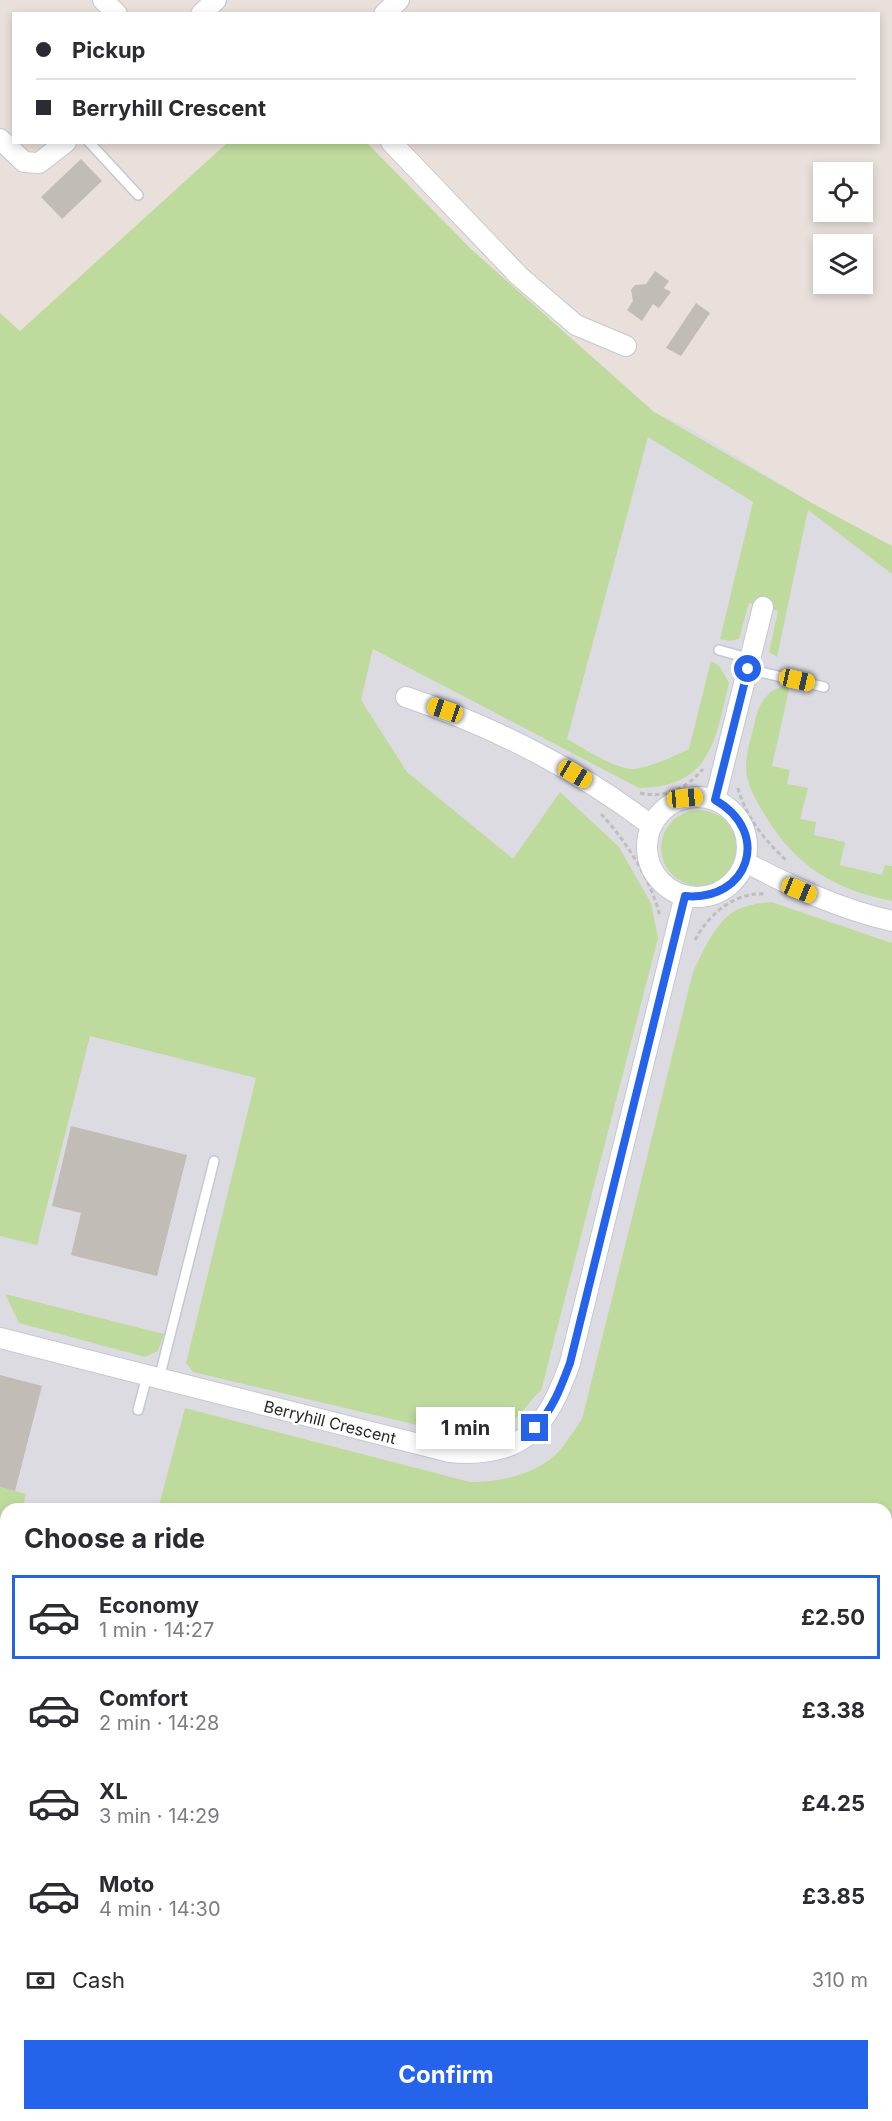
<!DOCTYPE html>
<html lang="en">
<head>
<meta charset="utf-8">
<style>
	body { margin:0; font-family:Inter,sans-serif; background:#f2f2f3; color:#2b2b33; height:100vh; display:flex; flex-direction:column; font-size:22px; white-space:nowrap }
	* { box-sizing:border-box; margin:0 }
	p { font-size:20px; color:#7c7c81 }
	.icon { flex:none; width:33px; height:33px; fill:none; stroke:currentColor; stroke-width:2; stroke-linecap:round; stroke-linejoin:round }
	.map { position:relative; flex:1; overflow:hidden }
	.details { position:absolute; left:0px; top:1503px; width:892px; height:618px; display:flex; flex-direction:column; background:#fff; border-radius:18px 18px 0 0; box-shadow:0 3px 9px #0003 }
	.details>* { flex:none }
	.top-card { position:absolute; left:12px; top:12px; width:868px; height:132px; border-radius:0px; box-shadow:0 3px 9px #0003; display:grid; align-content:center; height:132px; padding:0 24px; background:#fff }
	.controls { position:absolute; left:813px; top:162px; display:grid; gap:12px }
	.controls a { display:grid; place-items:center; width:60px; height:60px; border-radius:0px; background:#fff; box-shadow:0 3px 9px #0003; font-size:30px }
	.end { position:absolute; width:27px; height:27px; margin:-14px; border:8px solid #2563eb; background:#fff; box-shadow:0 0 0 3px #fff }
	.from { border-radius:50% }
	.bubble { position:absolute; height:42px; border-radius:0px; background:#fff; box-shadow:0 3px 9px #0003; font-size:20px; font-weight:700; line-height:42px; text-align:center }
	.car { position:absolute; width:18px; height:36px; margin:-18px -9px; border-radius:8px; box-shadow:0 0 4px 2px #0007; background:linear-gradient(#f5c518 24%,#345 0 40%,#f5c518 0 76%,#345 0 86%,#f5c518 0) }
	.top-card b { display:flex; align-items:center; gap:21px; height:57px; font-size:22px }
	.top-card b+b { border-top:2px solid #e1e1e2 }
	.top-card i { width:15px; height:15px; background:#2b2b33 }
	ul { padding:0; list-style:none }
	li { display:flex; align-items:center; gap:18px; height:84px; margin:0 12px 9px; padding:0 12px; border:3px solid transparent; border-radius:0px }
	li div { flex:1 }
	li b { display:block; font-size:22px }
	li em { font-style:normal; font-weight:700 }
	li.on { border-color:#2563eb }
	li>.icon { width:54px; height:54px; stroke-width:1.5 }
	h2 { padding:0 24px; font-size:27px; line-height:72px }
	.pay { display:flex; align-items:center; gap:15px; height:66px; padding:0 24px; font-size:22px }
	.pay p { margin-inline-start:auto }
	.primary-button { display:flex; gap:12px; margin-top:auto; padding:12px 24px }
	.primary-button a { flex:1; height:69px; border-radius:0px; background:#2563eb; color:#fff; font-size:24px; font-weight:700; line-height:69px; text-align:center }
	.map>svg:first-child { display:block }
	.industrial { fill:#dcdbe2 }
	.green { fill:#bedb9d }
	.building { fill:#c2bcb7 }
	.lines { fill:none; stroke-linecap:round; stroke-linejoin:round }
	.lane-casing { stroke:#c3c8d1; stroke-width:12 }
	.street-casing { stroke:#c3c8d1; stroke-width:22 }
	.path { stroke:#bebebe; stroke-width:3; stroke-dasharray:4.5 3; stroke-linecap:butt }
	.lane { stroke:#fff; stroke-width:9 }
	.street { stroke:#fff; stroke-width:20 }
	.route { stroke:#2563eb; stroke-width:8 }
	.labels { text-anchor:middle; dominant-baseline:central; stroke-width:4.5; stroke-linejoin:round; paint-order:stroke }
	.street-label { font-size:16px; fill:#282828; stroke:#fff }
</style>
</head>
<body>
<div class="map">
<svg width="892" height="2121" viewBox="0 0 892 2121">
	<rect width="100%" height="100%" fill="#e9e0db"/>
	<path class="industrial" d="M472 250 654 412 693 430 810 502 892 546V1534L887 1550 886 1509H6V1580L0 1578V1013L267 1080Z"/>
	<path class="green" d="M227 143H367L472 250 654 412 810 502 892 546V574L808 510 777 657 769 652 778 611 749 603 739 639 729 641 720 639 753 502 648 437 567 739C585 749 611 767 631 769 644 770 677 755 689 749L711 661C721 665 724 674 729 683 715 741 711 787 639 788L373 649 361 700 407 772 513 859 560 792 619 847 651 903 658 938 541 1391C532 1397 529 1405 522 1412 499 1435 481 1436 451 1433L193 1372 186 1363 256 1078 90 1036 37 1245 0 1236V313L20 331Z
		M790 685 772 766 790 770 787 784 808 788 800 819 816 822 814 835 845 842 840 865 882 875 885 865 892 866V901C834 889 798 868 766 817 757 802 746 785 746 766 746 752 752 735 755 721 759 701 770 687 790 685Z
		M661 848a38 38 0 1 1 76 0a38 38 0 1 1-76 0Z
		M771 902 892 943V1534L887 1550 886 1509H158L185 1408 470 1482C501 1482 539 1474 560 1450 568 1440 575 1429 582 1419L693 972C702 953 716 921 735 911 746 905 759 903 771 902Z
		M5 1294 164 1334 158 1351 145 1357 19 1323Z
		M0 1487 26 1494 22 1509H6V1580L0 1578Z
		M0 1786 6 1788V2115H859L857 2121H0Z"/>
	<path class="building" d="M81 159 102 181 62 219 41 197Z
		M655 271 669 281 664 288 671 292 659 308 653 304 642 321 627 310 633 301 631 290 635 285 646 284Z
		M696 303 710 313 681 356 666 348Z
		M71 1126 187 1155 157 1276 71 1255 81 1213 52 1206Z
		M0 1375 42 1386 15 1491 0 1487Z"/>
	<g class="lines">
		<g class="lane-casing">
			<path id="lane" d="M89 142 138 195
				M719 650 751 659
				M748 669 824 687
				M159 1379 214 1161
				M138 1410 147 1376"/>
		</g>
		<g class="street-casing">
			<path id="street" d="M103 0 117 14
				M201 14 216 0
				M384 14 399 0
				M0 139 24 162 39 163 66 142
				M391 142 519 276 576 325 626 346
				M406 697C495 727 577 769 652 826
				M647 847a50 50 0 1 1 100 0a50 50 0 1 1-100 0Z
				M715 800 763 607
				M745 862C793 887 839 909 892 921
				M0 1338 450 1452C524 1459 547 1427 570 1363L685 895
				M886 2023 892 2007
				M853 2121 855 2115"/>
		</g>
		<path class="path" d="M738 788C745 816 766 842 787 861
			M640 793C665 799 687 788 703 769
			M601 814C625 839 653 883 660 917
			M695 940C709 914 734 892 765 894"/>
		<use href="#lane" class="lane"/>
		<use href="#street" class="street"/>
	</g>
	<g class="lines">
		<path class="route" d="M535 1428C553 1409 561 1387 570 1363L685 896C749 902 772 832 715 800L748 669"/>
	</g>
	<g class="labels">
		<g class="street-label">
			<text transform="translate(330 1422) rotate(14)">Berryhill Crescent</text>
		</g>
	</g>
</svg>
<div class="controls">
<a><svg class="icon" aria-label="locate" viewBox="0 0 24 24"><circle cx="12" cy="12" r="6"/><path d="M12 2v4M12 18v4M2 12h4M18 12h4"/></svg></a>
<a><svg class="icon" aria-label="layers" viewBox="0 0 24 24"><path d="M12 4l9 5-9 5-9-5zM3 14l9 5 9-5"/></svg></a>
</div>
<i class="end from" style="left:748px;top:669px"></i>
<i class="end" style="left:535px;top:1428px"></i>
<div class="bubble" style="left:416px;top:1407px;width:99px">1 min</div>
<i class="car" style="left:797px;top:680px;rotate:103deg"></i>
<i class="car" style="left:445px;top:710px;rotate:289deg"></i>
<i class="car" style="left:575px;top:774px;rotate:121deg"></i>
<i class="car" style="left:685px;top:798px;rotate:85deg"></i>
<i class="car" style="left:799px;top:890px;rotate:112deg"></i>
<div class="top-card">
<b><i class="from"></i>Pickup</b>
<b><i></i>Berryhill Crescent</b>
</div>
<section class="details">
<h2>Choose a ride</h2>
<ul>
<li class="on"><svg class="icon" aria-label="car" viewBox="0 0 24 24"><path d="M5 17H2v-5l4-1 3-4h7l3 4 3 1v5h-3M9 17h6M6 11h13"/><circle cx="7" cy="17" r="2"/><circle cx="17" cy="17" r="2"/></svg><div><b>Economy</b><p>1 min · 14:27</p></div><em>£2.50</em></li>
<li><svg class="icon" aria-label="car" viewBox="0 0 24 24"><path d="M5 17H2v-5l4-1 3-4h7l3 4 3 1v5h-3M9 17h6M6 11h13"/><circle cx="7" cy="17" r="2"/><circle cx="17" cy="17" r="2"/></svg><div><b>Comfort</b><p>2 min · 14:28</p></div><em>£3.38</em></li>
<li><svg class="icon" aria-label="car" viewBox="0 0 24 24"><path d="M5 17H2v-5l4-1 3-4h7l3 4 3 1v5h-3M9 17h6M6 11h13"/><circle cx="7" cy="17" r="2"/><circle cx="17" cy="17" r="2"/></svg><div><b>XL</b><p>3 min · 14:29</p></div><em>£4.25</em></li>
<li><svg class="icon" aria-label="car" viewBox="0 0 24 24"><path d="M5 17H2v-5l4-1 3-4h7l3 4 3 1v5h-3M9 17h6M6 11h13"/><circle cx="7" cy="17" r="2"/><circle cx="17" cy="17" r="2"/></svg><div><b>Moto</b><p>4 min · 14:30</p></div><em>£3.85</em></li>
</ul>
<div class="pay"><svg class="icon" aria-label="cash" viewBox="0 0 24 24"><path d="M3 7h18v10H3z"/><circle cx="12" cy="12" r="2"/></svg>Cash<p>310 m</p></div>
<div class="primary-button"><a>Confirm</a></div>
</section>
</div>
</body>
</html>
